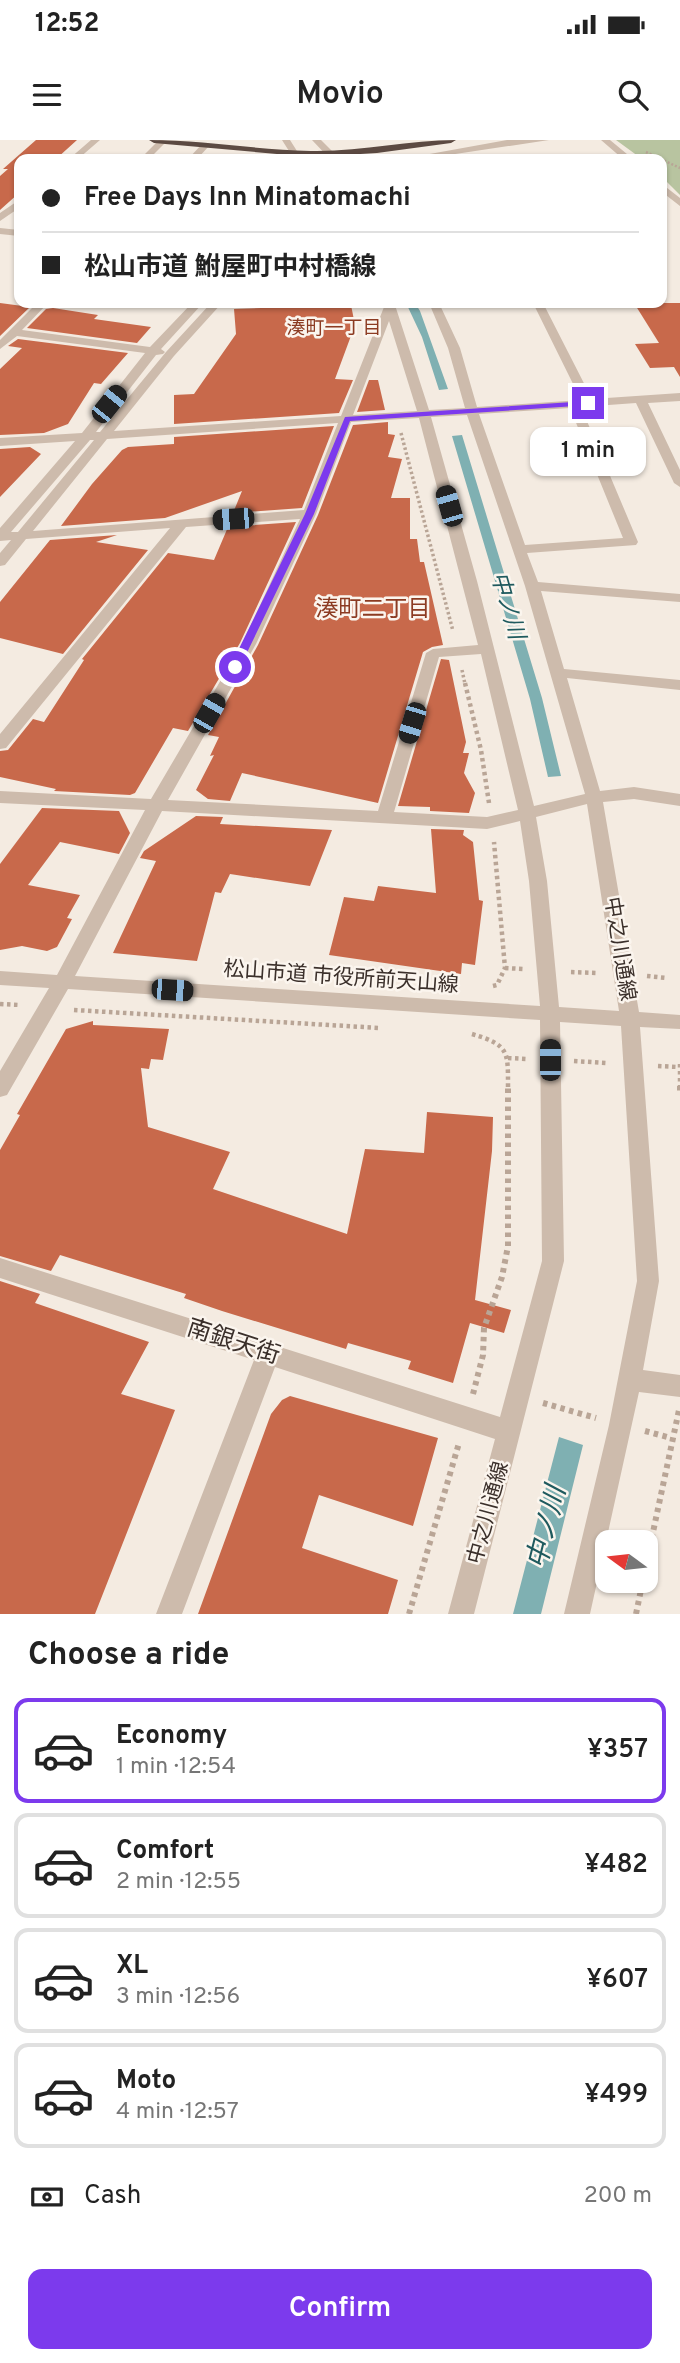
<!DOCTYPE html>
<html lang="en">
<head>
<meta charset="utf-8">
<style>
	body { margin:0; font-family:Overpass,"Noto Sans JP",sans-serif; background:#f6f6f6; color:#222; height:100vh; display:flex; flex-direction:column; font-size:26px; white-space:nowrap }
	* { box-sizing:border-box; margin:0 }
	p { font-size:23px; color:#767676 }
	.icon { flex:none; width:38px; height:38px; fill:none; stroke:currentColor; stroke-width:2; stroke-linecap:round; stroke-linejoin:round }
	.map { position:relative; height:1474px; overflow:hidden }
	.details { display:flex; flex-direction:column; background:#fff; flex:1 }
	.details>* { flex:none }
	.guide { position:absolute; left:14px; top:14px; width:653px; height:154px; border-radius:14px; box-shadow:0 2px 5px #0004; display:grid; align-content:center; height:154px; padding:0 28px; background:#fff }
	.needle { width:46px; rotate:285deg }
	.controls { position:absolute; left:595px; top:1390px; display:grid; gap:14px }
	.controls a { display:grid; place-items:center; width:63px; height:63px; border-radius:14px; background:#fff; box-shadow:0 2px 5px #0004; font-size:35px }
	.end { position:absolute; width:32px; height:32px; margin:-16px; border:9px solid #7c3aed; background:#fff; box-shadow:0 0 0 4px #fff }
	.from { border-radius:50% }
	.bubble { position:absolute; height:49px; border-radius:14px; background:#fff; box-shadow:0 2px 5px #0004; font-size:23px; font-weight:600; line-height:49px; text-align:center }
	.car { position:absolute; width:21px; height:42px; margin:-21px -10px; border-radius:9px; box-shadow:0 0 5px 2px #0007; background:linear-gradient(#222 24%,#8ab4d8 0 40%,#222 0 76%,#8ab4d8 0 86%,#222 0) }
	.guide b { display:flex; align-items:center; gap:24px; height:66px; font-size:26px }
	.guide b+b { border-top:2px solid #e0e0e0 }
	.guide i { width:18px; height:18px; background:#222 }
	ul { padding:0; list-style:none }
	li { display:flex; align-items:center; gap:21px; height:105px; margin:0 14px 10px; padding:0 14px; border:4px solid #e0e0e0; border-radius:14px }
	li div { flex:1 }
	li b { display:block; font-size:26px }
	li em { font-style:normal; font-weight:600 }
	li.selected { border-color:#7c3aed }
	li>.icon { width:63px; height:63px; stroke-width:1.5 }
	h2 { padding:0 28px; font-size:32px; line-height:84px }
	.pay { display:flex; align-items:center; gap:18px; height:77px; padding:0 28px; font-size:26px }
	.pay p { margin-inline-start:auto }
	.primary-button { display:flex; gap:14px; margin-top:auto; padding:14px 28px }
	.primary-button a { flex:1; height:80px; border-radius:14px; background:#7c3aed; color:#fff; font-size:28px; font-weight:600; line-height:80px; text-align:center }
	.status { display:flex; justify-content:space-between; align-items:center; height:49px; padding:0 35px; background:#fff; direction:ltr }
	.status svg { height:19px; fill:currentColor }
	header { display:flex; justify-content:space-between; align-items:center; height:91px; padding:0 28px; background:#fff; font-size:32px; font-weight:600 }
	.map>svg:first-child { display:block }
	.green { fill:#b8c4a0 }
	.water { fill:#7fb0b2 }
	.building { fill:#c8694b }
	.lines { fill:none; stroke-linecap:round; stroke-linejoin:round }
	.path-far3 { stroke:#b9a596; stroke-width:2.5; stroke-dasharray:2 2; stroke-linecap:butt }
	.path-far2 { stroke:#b9a596; stroke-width:3.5; stroke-dasharray:2.5 2.5; stroke-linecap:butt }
	.path-far1 { stroke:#b9a596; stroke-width:4.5; stroke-dasharray:3.5 3.5; stroke-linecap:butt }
	.path { stroke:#b9a596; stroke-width:6; stroke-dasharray:4.5 4.5; stroke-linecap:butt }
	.minor { fill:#cdbbac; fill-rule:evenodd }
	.highway { fill:#5c4a42; fill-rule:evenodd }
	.route { fill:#7c3aed }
	.labels { text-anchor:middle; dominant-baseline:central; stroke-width:5; stroke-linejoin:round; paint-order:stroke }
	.far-neighbourhood-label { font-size:19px; fill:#8c3b22; stroke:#fbf5ee }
	.street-label { font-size:21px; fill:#3b302b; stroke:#fbf5ee }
	.water-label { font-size:23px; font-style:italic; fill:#1f5a5e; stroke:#fbf5ee }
	.neighbourhood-label { font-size:23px; fill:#8c3b22; stroke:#fbf5ee }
	.near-street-label { font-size:24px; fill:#3b302b; stroke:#fbf5ee }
	.near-water-label { font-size:28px; font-style:italic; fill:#1f5a5e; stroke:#fbf5ee }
</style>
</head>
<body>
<div class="status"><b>12:52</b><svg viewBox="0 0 49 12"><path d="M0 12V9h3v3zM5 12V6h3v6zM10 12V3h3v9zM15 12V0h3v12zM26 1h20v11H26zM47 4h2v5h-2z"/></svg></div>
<header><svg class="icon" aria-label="menu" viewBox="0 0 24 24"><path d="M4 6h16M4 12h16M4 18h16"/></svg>Movio<svg class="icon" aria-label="search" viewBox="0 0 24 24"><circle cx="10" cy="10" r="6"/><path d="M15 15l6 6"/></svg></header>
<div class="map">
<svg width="680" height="1474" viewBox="0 0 680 1474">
	<rect width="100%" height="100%" fill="#f4ebe1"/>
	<path class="green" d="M616 0H680V55L662 37V19H642Z"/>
	<path class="water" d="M406 163H415L420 171 448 249 439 250 422 197Z
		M462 295 542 558 561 636 548 637 530 559 452 296Z
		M559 1297 583 1305 541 1474H513Z"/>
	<path class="building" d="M36 0H77L56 19H19V53L0 70V36L8 29H3Z
		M0 163 30 167 0 196Z
		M634 163H680V237L674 227 650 228 635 204 659 203Z
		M351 165 355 185 335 239 353 240 339 273 174 284V255L194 254 236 194 234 169Z
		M53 168 98 175 94 179 151 187 137 203 27 188 46 169Z
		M18 199 128 213 101 244 94 243 68 284 44 293 0 295V229L22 208 8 206Z
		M369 240H378L385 270 357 272Z
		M388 282V294L395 295 388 317 402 319 391 358H410V399H417L420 422H424L443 505 432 507 423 512 378 663 242 633 230 661 208 659 196 650 214 615 210 616 219 597 208 595 258 505 318 375 353 285Z
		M334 286 302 368 233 373 242 351 165 378 61 386 92 344 122 310 128 307 174 304V297Z
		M30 307 41 314 0 357V309Z
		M296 382 240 503 188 591 173 588 135 653 130 655 54 651 56 649 0 637V611L8 610 33 579 44 582 84 520 82 519 168 413 214 420 228 387Z
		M117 395 96 402 148 410 63 514 0 498V462L50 400Z
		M441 519 449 520 466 602 463 613H469L464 633 475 653 469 673 430 671V667L398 666Z
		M42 668 119 671 130 693 119 714 60 702 28 745 80 755 67 778 72 779 57 807 47 811 22 806 0 810V724Z
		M196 676 223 677 220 684 332 690 310 746 230 734 221 753 215 752 197 821 113 813 156 721 140 718 144 711Z
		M431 689 464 690 463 695 473 702 479 760 483 761 475 825 462 823 461 834 329 815 344 757 374 761 378 746 436 753Z
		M93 881V885L169 889 163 920 151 919 149 929 141 928 148 987 230 1012 213 1049 347 1094 365 1009 424 1013 427 972 493 977 492 1011 475 1160 511 1170 504 1193 470 1183 453 1243 408 1229 411 1221 348 1203 346 1209 222 1171 184 1158 186 1154 60 1115 51 1131 0 1116V1010L20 975 17 974 66 889Z
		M0 1141 40 1154 35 1163 149 1202 121 1254 175 1270 95 1474H0Z
		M290 1256 438 1298 413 1386 319 1355 302 1408 398 1440 388 1474H198L271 1274 282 1260Z"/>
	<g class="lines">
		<path class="path-far3" d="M646 12 680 28"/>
		<path class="path-far2" d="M401 293 453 491
			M462 530 465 544"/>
		<path class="path-far1" d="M465 543 481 610 489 663
			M505 828 523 829
			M571 832 597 833
			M647 836 667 838
			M493 846 497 845 505 828 494 702
			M0 864 20 865
			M74 870 380 888
			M472 894C509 905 508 911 508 947
			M508 918 527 919
			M574 921 607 923
			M680 924V947
			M658 926 678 927"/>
		<path class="path" d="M680 946V951
			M473 1254 483 1215 484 1188 502 1137 508 1106V946
			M543 1263 596 1278
			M645 1291 671 1298
			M646 1425 679 1270
			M409 1474 459 1303
			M636 1474 643 1440"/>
		<path class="minor" d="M91 0H100L78 19H69Z
			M159 0 167 1 149 19H140Z
			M282 0H290L302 19H294Z
			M312 0H321L340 19H330Z
			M507 0H549L422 19H402Z
			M601 0H610L633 19H623Z
			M203 3 210 5 197 19H188Z
			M662 44 680 58V66L662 52Z
			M19 60V68L0 81V73Z
			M0 88 19 90V96L0 94Z
			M37 163H48L22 190 150 207 192 163H203L161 209 165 212 163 214 156 215 96 292H100L166 212 211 163H222L174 216 114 291 341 276 384 167 383 163 395 165 429 270 465 268 448 208 429 163H439L460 208 477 267 581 260 533 163H543L592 259 680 253V261L648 263 680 330V347L674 343 636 263 581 267 638 402 636 405 527 413 538 442 680 454V462L541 451 564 529 680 540V550L567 538 600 651 634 647 680 654V666L634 659 603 662 639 872 680 875V889L640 887 659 1141 643 1230 680 1235V1257L639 1252 590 1474H564L609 1285 637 1141 621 886 560 882 564 1121 474 1474H448L495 1299 275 1227 182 1474H156L254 1220 0 1138V1118L500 1277 542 1121 540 880 68 849 7 955 0 957V931L49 848 0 845V831L57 835 145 670 0 663V651L151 659 242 504 300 379 186 387 6 608 0 609V594L170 388 26 399 5 425 0 426V413L11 400 0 401V388L75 301 0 306V298L82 293 145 213 17 196 0 209V200ZM389 181 417 271 353 275ZM570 268 623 398 525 405 479 274ZM467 275 525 446 585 654 534 666 477 441 431 277ZM419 278 478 505 433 509 426 513 378 671 168 660 256 504 316 374 351 282ZM338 283 304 370 33 391 107 299ZM90 300H94L18 392H11ZM481 514 518 670 487 677 394 672 439 517ZM587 664 619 871 559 867 547 741 536 677ZM162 671 487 689 520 681 529 741 540 866 75 836Z"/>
		<path class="highway" d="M149 0C203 0 257 10 311 11 360 12 408 0 456 0L451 3 377 13 311 17 154 3Z"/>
	</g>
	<path class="route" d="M588 261 591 265 350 281 314 374 240 527 232 529 230 527 305 374 345 277Z"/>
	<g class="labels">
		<g class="far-neighbourhood-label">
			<text x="334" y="189">湊町一丁目</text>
		</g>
		<g class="street-label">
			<text transform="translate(619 809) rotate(81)">中之川通線</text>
			<text transform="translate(341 838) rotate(4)">松山市道 市役所前天山線</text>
			<text transform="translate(489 1373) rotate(-75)">中之川通線</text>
		</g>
		<g class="water-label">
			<text transform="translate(506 466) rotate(74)">中ノ川</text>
		</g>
		<g class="neighbourhood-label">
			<text x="373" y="470">湊町二丁目</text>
		</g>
		<g class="near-street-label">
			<text transform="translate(233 1203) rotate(18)">南銀天街</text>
		</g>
		<g class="near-water-label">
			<text transform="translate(548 1388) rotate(-76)">中ノ川</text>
		</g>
	</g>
</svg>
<div class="controls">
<a><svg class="needle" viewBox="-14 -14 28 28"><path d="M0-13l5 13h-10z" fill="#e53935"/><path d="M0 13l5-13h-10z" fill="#767676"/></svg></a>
</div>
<i class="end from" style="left:235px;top:527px"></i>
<i class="end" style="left:588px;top:263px"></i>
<div class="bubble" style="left:530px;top:287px;width:116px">1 min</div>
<i class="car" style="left:109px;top:264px;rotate:39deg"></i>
<i class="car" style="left:449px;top:366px;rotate:344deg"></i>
<i class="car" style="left:233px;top:379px;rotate:266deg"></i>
<i class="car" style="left:209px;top:573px;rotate:30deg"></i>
<i class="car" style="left:412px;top:583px;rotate:197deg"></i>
<i class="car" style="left:172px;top:850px;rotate:94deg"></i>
<i class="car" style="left:550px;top:920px;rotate:0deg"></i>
<div class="guide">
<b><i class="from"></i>Free Days Inn Minatomachi</b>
<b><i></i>松山市道 鮒屋町中村橋線</b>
</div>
</div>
<section class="details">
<h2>Choose a ride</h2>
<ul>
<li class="selected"><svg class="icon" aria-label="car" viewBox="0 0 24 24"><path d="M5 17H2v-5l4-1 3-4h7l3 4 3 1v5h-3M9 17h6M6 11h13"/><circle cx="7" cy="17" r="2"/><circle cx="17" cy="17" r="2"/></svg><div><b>Economy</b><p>1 min · 12:54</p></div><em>¥357</em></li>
<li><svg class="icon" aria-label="car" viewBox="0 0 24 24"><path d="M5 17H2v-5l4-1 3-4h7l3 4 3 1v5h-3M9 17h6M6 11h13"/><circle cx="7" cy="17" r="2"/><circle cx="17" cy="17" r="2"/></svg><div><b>Comfort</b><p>2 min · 12:55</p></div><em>¥482</em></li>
<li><svg class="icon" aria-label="car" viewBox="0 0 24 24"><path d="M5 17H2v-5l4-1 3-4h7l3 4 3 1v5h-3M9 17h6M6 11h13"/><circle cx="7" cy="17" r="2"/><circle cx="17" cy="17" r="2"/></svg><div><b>XL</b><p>3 min · 12:56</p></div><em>¥607</em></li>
<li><svg class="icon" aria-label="car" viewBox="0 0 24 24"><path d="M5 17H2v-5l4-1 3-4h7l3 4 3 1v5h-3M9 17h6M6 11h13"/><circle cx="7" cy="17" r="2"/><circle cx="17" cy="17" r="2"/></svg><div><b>Moto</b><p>4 min · 12:57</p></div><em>¥499</em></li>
</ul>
<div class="pay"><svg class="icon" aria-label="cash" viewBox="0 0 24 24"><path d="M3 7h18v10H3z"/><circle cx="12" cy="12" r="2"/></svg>Cash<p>200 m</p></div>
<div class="primary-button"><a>Confirm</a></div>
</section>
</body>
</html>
